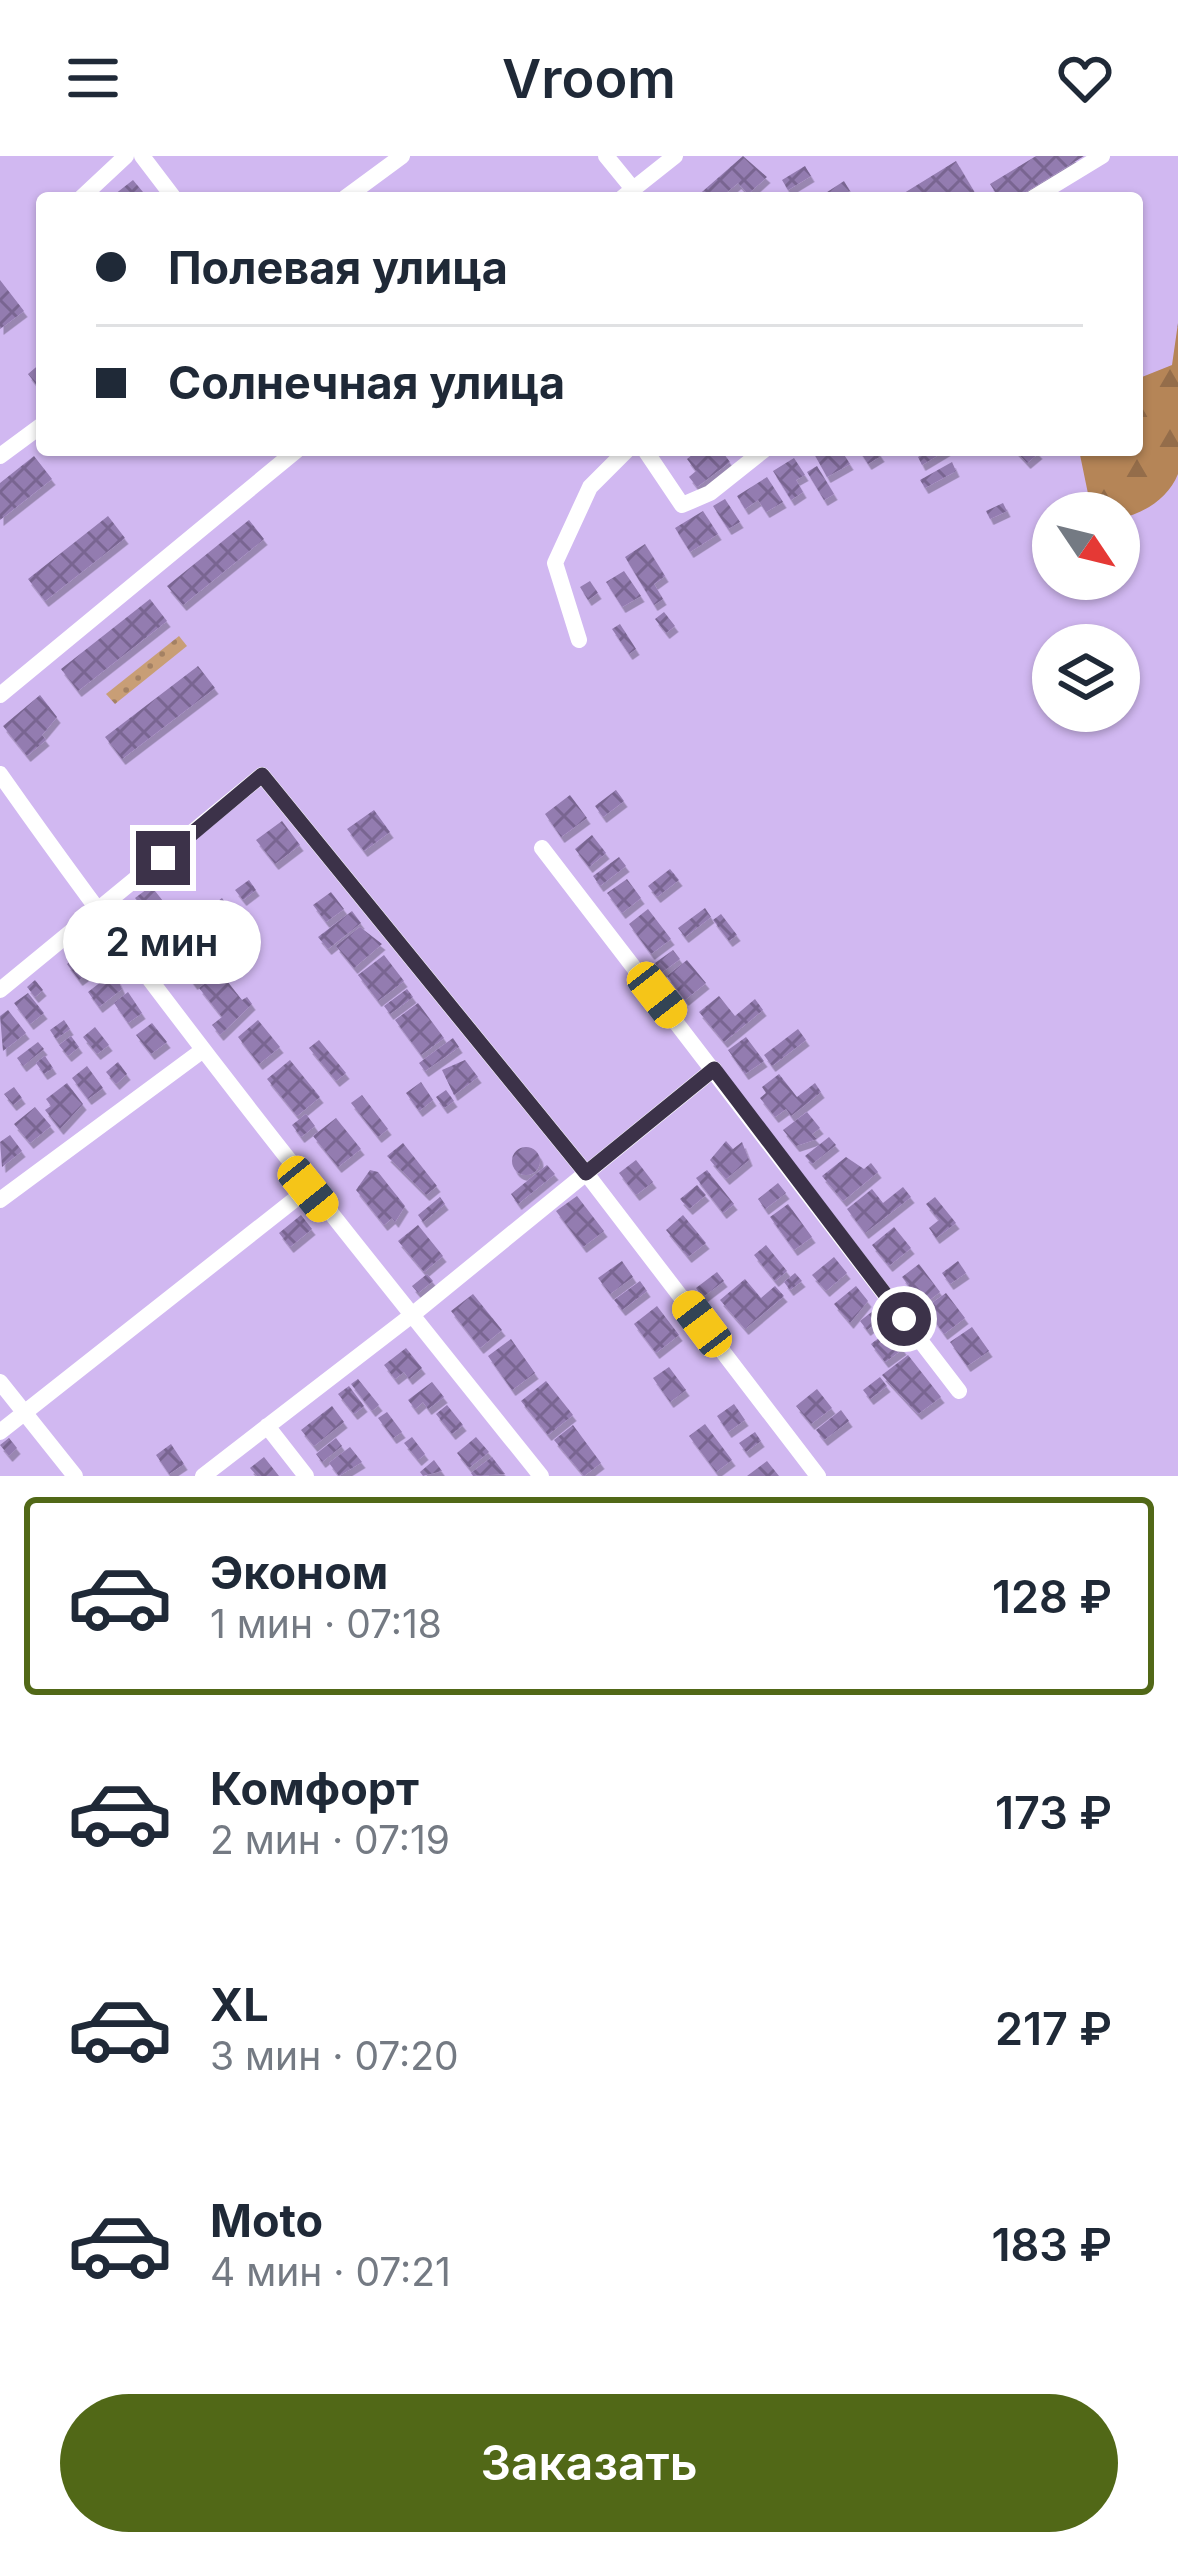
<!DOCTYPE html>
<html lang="ru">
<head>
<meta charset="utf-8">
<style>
	body { margin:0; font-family:Inter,sans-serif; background:#f6f6f7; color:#1f2937; height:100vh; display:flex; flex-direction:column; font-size:45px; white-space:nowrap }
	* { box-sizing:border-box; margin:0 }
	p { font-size:39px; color:#747a83 }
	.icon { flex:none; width:66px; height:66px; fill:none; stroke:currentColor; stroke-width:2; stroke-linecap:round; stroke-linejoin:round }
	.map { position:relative; height:1320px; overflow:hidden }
	.details { display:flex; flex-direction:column; background:#fff; flex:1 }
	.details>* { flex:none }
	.hud { position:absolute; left:36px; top:36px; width:1107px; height:264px; border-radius:12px; box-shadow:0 3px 9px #0004; display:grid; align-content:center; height:264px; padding:0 60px; background:#fff }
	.needle { width:78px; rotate:125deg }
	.controls { position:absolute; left:1032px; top:336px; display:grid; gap:24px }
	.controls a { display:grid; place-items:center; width:108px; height:108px; border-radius:50%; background:#fff; box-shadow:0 3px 9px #0004; font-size:60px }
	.end { position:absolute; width:54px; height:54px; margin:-27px; border:15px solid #3c3249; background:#fff; box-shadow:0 0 0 6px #fff }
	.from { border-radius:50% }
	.bubble { position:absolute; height:84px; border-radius:42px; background:#fff; box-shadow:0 3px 9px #0004; font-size:39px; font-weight:600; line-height:84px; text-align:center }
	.car { position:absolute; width:36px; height:72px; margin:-36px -18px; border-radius:15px; box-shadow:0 0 9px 3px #0007; background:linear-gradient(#f5c518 24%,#345 0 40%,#f5c518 0 76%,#345 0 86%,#f5c518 0) }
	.hud b { display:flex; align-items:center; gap:42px; height:114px; font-size:45px }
	.hud b+b { border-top:3px solid #e0e1e3 }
	.hud i { width:30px; height:30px; background:#1f2937 }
	ul { padding:21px 0 0; list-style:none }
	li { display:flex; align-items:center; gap:36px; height:198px; margin:0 24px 18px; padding:0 36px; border:6px solid transparent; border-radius:12px }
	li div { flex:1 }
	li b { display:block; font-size:45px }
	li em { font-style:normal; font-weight:600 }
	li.active { border-color:#516817 }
	li>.icon { width:108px; height:108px; stroke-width:1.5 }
	.cta { display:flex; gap:24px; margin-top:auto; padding:24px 60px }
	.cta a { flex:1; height:138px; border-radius:72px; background:#516817; color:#fff; font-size:48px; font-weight:600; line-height:138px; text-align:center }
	header { display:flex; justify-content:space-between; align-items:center; height:156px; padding:0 60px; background:#fff; font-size:54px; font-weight:600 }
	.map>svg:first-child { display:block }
	.forest { fill:url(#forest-firs) }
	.park { fill:url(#park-dots) }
	.building { fill:url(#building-cross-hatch); filter:url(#shadow) }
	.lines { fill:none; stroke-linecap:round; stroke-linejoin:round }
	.street { stroke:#fff; stroke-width:16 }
	.route { stroke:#3c3249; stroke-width:15 }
</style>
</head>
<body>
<header><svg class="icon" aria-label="menu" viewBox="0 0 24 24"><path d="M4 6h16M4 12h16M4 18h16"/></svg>Vroom<svg class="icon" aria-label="heart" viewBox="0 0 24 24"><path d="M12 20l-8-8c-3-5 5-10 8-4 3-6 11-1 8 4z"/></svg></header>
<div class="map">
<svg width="1178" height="1320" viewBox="0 0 1178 1320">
	<defs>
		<pattern id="forest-firs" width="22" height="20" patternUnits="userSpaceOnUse" patternTransform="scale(3)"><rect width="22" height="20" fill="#b58557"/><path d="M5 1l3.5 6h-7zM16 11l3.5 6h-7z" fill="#946d4a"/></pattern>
		<pattern id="park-dots" width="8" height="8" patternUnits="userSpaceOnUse" patternTransform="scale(3)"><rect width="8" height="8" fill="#c89e76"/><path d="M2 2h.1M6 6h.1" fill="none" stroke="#a48163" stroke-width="1.8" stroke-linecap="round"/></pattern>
		<pattern id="building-cross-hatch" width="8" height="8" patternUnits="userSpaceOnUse" patternTransform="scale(3)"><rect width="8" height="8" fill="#937bb0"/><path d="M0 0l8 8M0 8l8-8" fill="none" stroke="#796591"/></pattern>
		<filter id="shadow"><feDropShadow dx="3.5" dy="6" stdDeviation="0" flood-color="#0004"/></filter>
	</defs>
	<rect width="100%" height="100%" fill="#d1b8f1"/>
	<path class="forest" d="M1178 167V318C1168 343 1144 357 1119 363V357H1092L1079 294H1137V223L1172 209Z"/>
	<path class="park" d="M179 480 187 490 115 548 106 538Z"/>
	<path class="building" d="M743 0 767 21 748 38 738 27 720 42H695Z
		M1036 0H1084L1016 42H999L990 28Z
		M956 5 978 42H896Z
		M805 10 811 20 788 34 782 24Z
		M133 24 148 42H110Z
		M844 25 850 35 839 42H818Z
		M0 124 24 155 0 173Z
		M42 206V236L28 218Z
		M698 294 706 299 721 294 730 306 697 331 689 321 696 315 687 303Z
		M812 294H841L850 308 827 321Z
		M859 294H877L881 300 868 308Z
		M930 294H947L922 309 918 301Z
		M1015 294H1036L1039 297 1027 307Z
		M34 300 52 323 0 364V327Z
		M794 302 805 319 796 324 803 336 791 344 773 315Z
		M952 306 956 315 925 332 920 324Z
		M817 310 834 338 824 344 807 316Z
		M767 321 783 346 766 356 758 344 745 353 737 340Z
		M725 343 740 366 728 373 713 350Z
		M1003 347 1007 355 990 363 986 355Z
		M703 355 718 378 690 396 675 372Z
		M108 360 125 382 45 445 28 423Z
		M249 364 264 383 183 449 167 430Z
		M645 388 665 420 654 428 663 443 654 449 625 401Z
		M624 415 641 440 622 451 606 426Z
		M590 425 598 437 588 444 580 431Z
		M150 443 167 465 78 535 61 513Z
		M664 456 675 470 666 477 655 463Z
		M620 468 636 493 629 498 612 473Z
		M198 510 215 532 122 603 105 581Z
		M40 539 57 561 42 579 46 584 27 600 3 570Z
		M616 634 624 645 603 661 595 650Z
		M570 639 587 662 561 681 545 658Z
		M374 654 390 676 364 695 347 673Z
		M282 665 300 689 275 708 256 684Z
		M592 679 606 697 589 711 575 693Z
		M619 701 626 710 600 730 593 720Z
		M670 713 679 724 657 741 648 730Z
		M627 723 641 742 622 757 607 737Z
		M249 724 256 734 243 744 235 734Z
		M151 730 175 760 169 764 174 770 156 785 132 754 140 748 135 742Z
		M331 736 344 753 326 766 313 749Z
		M222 742 229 752 216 762 209 752Z
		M705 752 711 761 685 781 678 772Z
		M648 753 671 783 651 798 629 768Z
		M352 755 361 767 328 793 318 781Z
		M721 758 737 779 729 785 713 764Z
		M360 771 382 788 354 812 336 790Z
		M187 776 214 812 194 828 167 792Z
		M246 778 252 786 228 804 222 796Z
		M90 790 103 806 79 824 67 808Z
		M673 794 680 803 661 817 655 807Z
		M384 799 404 825 378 845 358 819Z
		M687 804 706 827 685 844 667 820Z
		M110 808 122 833 99 851 88 836 102 825 97 818Z
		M220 816 242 844 247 841 252 848 220 879 212 869 222 861 199 832Z
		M35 824 43 834 35 841 27 831Z
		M407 833 413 841 390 858 384 850Z
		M128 836 142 857 128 867 114 847Z
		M28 837 44 857 30 868 14 847Z
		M719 840 735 860 755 843 763 854 724 886 699 856Z
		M418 847 444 882 421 899 395 864Z
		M8 854 26 877 3 895 0 860Z
		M64 864 70 873 56 883 50 874Z
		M258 864 280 891 259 908 238 881Z
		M152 867 167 886 151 898 136 879Z
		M95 871 109 889 97 898 83 881Z
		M798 873 806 884 772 910 764 899Z
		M71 880 79 891 68 900 59 889Z
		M746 881 764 905 745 918 728 894Z
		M453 882 459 891 425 915 419 907Z
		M319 884 346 917 336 925 309 892Z
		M38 886 44 893 23 910 17 902Z
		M45 900 53 912 44 918 36 907Z
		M290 904 320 941 297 960 267 923Z
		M465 904 478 921 454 939 442 914Z
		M118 906 127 918 116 928 106 916Z
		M87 910 103 932 88 943 72 922Z
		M779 918 797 941 815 927 821 936 791 960 786 953 775 961 760 942 766 937 762 931Z
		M421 926 433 944 419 955 406 937Z
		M67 927 83 948 60 973 45 954 51 950 46 943Z
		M14 931 22 942 13 949 4 938Z
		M446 934 454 945 444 952 436 941Z
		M362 939 388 973 378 981 351 947Z
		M35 951 51 970 30 987 14 968Z
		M807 956 820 972 812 978 817 983 796 990 783 974Z
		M306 958 315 970 301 981 292 969Z
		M336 962 361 993 338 1011 313 980Z
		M10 979 22 995 2 1011 0 986Z
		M829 981 836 989 812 1008 805 1000Z
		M726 985 733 993 742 986 749 1004 726 1023 710 1004Z
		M403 987 437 1030 426 1039 387 1000Z
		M512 1005a14 14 0 1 1 28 0a14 14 0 1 1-28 0Z
		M846 1001 864 1013 871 1007 878 1016 843 1045 822 1020Z
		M636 1004 653 1026 636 1039 619 1017Z
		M547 1009 555 1018 518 1048 511 1038Z
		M370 1014 378 1016 405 1050 395 1066 392 1062 384 1069 356 1034Z
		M707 1014 734 1048 723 1057 696 1022Z
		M778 1027 786 1037 765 1053 758 1043Z
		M697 1029 706 1039 689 1053 680 1043Z
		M903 1031 911 1041 865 1077 847 1053 872 1033 883 1047Z
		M577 1040 604 1075 583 1091 556 1055Z
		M440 1041 445 1048 423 1066 418 1059Z
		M935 1041 956 1067 936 1082 929 1072 939 1064 926 1048Z
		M788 1048 812 1081 794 1094 770 1061Z
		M301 1059 312 1073 290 1091 279 1077Z
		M683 1059 706 1087 688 1101 666 1074Z
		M418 1069 443 1100 424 1116 398 1085Z
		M894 1071 911 1092 889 1110 872 1089Z
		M766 1089 787 1115 775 1125 754 1099Z
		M834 1101 847 1117 826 1135 812 1119Z
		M622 1105 633 1121 610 1138 598 1122Z
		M958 1105 966 1117 950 1128 942 1117Z
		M919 1108 940 1136 923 1149 902 1121Z
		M717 1116 724 1125 703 1141 696 1132Z
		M795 1117 802 1125 790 1134 784 1126Z
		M427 1118 433 1125 418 1137 412 1130Z
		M745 1123 761 1142 775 1130 784 1140 745 1173 720 1144Z
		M640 1125 647 1135 622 1154 614 1144Z
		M856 1130 868 1145 850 1167 834 1148Z
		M946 1137 965 1162 944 1178 925 1152Z
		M473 1138 502 1174 480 1192 451 1155Z
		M657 1150 679 1179 656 1197 634 1168Z
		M878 1151 885 1160 867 1174 860 1165Z
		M972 1171 989 1195 967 1210 950 1186Z
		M889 1174 903 1193 885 1206 871 1188Z
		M511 1183 535 1217 512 1234 488 1200Z
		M406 1192 422 1212 409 1223 404 1216 395 1223 384 1209Z
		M908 1199 941 1241 918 1258 882 1219Z
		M669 1211 686 1234 670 1246 653 1222Z
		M880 1221 887 1230 870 1243 863 1234Z
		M358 1223 379 1249 372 1255 351 1228Z
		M546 1225 573 1259 548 1279 521 1245Z
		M432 1226 444 1241 428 1253 423 1246 415 1253 408 1244Z
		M349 1230 364 1250 354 1258 338 1238Z
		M817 1233 832 1252 811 1268 796 1250Z
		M734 1248 745 1264 728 1276 717 1260Z
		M447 1249 463 1269 452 1278 436 1258Z
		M332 1250 344 1266 314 1290 301 1274Z
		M841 1254 849 1265 824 1284 816 1274Z
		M387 1256 402 1276 393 1282 378 1262Z
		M705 1268 732 1304 716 1316 689 1280Z
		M573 1269 601 1307 584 1320 554 1284Z
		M755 1276 761 1285 746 1296 739 1287Z
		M412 1281 425 1298 418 1304 404 1287Z
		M476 1281 489 1296 469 1312 457 1297Z
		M9 1282 17 1292 9 1300 0 1289Z
		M336 1282 342 1290 322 1306 316 1298Z
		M171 1288 184 1308 169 1318 156 1299Z
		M350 1291 362 1306 339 1320 329 1307Z
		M264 1301 279 1320H257L250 1312Z
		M492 1301 505 1318 473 1320 471 1317Z
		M434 1304 442 1315 423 1320 420 1316Z
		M767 1305 779 1320H747Z"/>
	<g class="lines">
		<path class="street" d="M142 0 174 42
			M606 0 633 33
			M81 42 126 0
			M345 42 402 0
			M622 42 675 0
			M1033 42 1102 0
			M645 294 682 349 710 337 764 294
			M0 300 42 269
			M579 484 555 407 590 331 627 294
			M0 539 297 294
			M0 618C170 860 356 1089 541 1320
			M542 692 959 1235
			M0 834 262 619 586 1017 818 1320
			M0 1044 203 894
			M0 1226 75 1320
			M267 1270 306 1320
			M0 1276 308 1033
			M203 1320 412 1159 714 913"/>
	</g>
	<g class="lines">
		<path class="route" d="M163 702 262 619 586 1017 714 913 904 1163"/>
	</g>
</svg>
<div class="controls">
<a><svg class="needle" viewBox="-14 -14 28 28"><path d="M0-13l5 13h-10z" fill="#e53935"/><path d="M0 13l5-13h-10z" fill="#747a83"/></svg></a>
<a><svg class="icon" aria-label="layers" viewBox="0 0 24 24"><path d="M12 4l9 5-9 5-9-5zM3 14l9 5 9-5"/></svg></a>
</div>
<i class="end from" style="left:904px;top:1163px"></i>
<i class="end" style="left:163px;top:702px"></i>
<div class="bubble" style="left:63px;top:744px;width:198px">2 мин</div>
<i class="car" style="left:657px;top:839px;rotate:142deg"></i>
<i class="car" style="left:308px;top:1033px;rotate:141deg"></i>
<i class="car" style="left:702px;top:1168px;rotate:323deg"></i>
<div class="hud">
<b><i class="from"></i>Полевая улица</b>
<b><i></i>Солнечная улица</b>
</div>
</div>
<section class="details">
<ul>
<li class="active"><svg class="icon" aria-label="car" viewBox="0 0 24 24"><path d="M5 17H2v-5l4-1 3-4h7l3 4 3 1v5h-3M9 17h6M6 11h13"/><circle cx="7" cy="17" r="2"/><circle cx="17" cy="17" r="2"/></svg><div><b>Эконом</b><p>1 мин · 07:18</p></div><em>128 ₽</em></li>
<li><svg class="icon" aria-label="car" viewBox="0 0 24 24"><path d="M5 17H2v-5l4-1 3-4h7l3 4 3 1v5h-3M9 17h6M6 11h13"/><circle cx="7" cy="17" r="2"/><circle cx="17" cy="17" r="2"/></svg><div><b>Комфорт</b><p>2 мин · 07:19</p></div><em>173 ₽</em></li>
<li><svg class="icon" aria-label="car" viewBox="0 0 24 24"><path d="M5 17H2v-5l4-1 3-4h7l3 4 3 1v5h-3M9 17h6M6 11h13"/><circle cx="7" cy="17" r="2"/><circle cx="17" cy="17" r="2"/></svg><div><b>XL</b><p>3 мин · 07:20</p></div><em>217 ₽</em></li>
<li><svg class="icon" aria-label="car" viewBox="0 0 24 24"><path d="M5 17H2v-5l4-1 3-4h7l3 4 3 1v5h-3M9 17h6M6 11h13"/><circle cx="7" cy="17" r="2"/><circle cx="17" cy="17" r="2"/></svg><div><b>Moto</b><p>4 мин · 07:21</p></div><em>183 ₽</em></li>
</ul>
<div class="cta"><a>Заказать</a></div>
</section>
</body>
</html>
